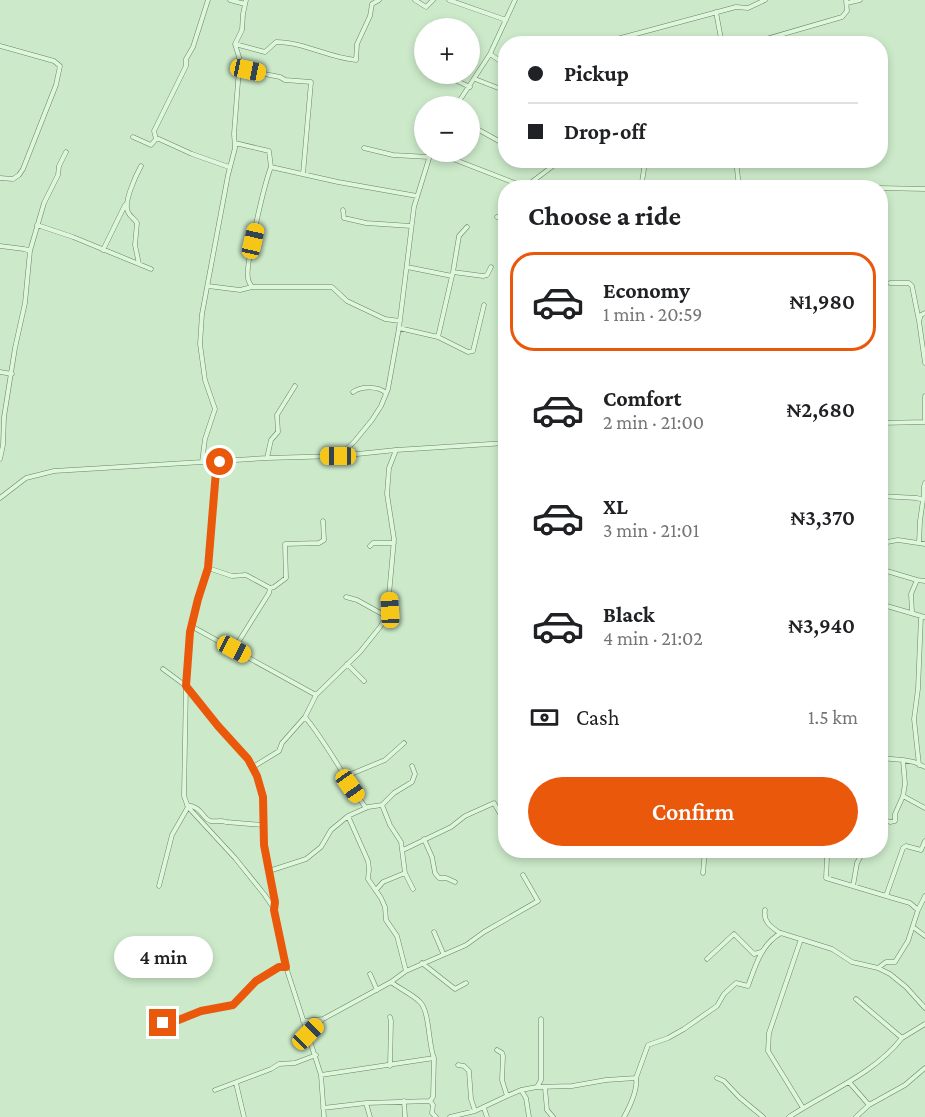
<!DOCTYPE html>
<html lang="en">
<head>
<meta charset="utf-8">
<style>
	body { margin:0; font-family:"Crimson Pro",serif; background:#f6f6f6; color:#202124; height:100vh; display:flex; flex-direction:column; font-size:22px; white-space:nowrap }
	* { box-sizing:border-box; margin:0 }
	p { font-size:20px; color:#757577 }
	.icon { flex:none; width:33px; height:33px; fill:none; stroke:currentColor; stroke-width:2; stroke-linecap:round; stroke-linejoin:round }
	.map { position:relative; flex:1; overflow:hidden }
	.side { position:absolute; left:498px; top:180px; width:390px; height:678px; display:flex; flex-direction:column; background:#fff; border-radius:24px; box-shadow:0 3px 9px #0003 }
	.side>* { flex:none }
	.banner { position:absolute; left:498px; top:36px; width:390px; height:132px; border-radius:24px; box-shadow:0 3px 9px #0003; display:grid; align-content:center; height:132px; padding:0 30px; background:#fff }
	.buttons { position:absolute; left:414px; top:18px; display:grid; gap:12px }
	.buttons a { display:grid; place-items:center; width:66px; height:66px; border-radius:50%; background:#fff; box-shadow:0 3px 9px #0003; font-size:30px }
	.end { position:absolute; width:27px; height:27px; margin:-14px; border:8px solid #ea580c; background:#fff; box-shadow:0 0 0 3px #fff }
	.from { border-radius:50% }
	.bubble { position:absolute; height:42px; border-radius:21px; background:#fff; box-shadow:0 3px 9px #0003; font-size:20px; font-weight:600; line-height:42px; text-align:center }
	.car { position:absolute; width:18px; height:36px; margin:-18px -9px; border-radius:8px; box-shadow:0 0 4px 2px #0007; background:linear-gradient(#f5c518 24%,#345 0 40%,#f5c518 0 76%,#345 0 86%,#f5c518 0) }
	.banner b { display:flex; align-items:center; gap:21px; height:57px; font-size:22px }
	.banner b+b { border-top:2px solid #e0e0e0 }
	.banner i { width:15px; height:15px; background:#202124 }
	ul { padding:0; list-style:none }
	li { display:flex; align-items:center; gap:18px; height:99px; margin:0 12px 9px; padding:0 18px; border:3px solid transparent; border-radius:24px }
	li div { flex:1 }
	li b { display:block; font-size:22px }
	li em { font-style:normal; font-weight:600 }
	li.current { border-color:#ea580c }
	li>.icon { width:54px; height:54px; stroke-width:1.5 }
	h2 { padding:0 30px; font-size:27px; line-height:72px }
	.pay { display:flex; align-items:center; gap:15px; height:66px; padding:0 30px; font-size:22px }
	.pay p { margin-inline-start:auto }
	.action { display:flex; gap:12px; margin-top:auto; padding:12px 30px }
	.action a { flex:1; height:69px; border-radius:36px; background:#ea580c; color:#fff; font-size:24px; font-weight:600; line-height:69px; text-align:center }
	.map>svg:first-child { display:block }
	.lines { fill:none; stroke-linecap:round; stroke-linejoin:round }
	.minor-casing { stroke:#698560; stroke-width:5 }
	.minor { stroke:#def6dc; stroke-width:4 }
	.route { stroke:#ea580c; stroke-width:8 }
</style>
</head>
<body>
<div class="map">
<svg width="925" height="1117" viewBox="0 0 925 1117">
	<rect width="100%" height="100%" fill="#cceaca"/>
	<g class="lines">
		<g class="minor-casing">
			<path id="minor" d="M230 0 245 4
				M415 0 426 7 433 0
				M449 0 506 20
				M847 3 860 0
				M716 12 722 44
				M617 39 736 7 748 8 765 0
				M235 44 265 52 276 42C304 42 329 58 356 60L357 44 370 16 372 4 379 0
				M749 44 842 17 847 11 846 0
				M784 44 785 34
				M0 46 54 61 60 66 56 85 23 169 19 175 13 179 0 178
				M490 54 506 65
				M239 69V57L235 44 242 30 243 14 246 0
				M442 74 470 87
				M475 79 506 91
				M456 106 490 54 515 0
				M470 125 506 145
				M133 137 151 145 156 139H159L192 154 229 167
				M156 139 154 131 186 66V59L193 47 208 0
				M235 143 269 151 271 167 338 182 417 196
				M364 148 393 155 429 157
				M435 152 525 187 557 163
				M549 160 557 163 575 160
				M736 160 739 187
				M739 187 787 188
				M641 188 644 169 642 160
				M880 188 925 189
				M343 210 344 218 366 223 411 226
				M497 217 506 215
				M37 225 73 237 151 269
				M0 246 24 249 30 251 25 303 15 348 4 417 3 445 0 459
				M103 250 125 205
				M30 251 44 203 58 175 59 166 66 152
				M139 264 135 245 137 223C135 219 130 217 128 212 123 203 136 175 141 166
				M407 267 452 276 453 272 483 276 487 275 491 267
				M453 272 459 236 467 227
				M890 283H909L912 286 919 321
				M208 286 240 290 252 287H332L347 301 385 319 400 321
				M252 287C250 284 248 281 248 278 245 265 265 182 271 167
				M925 313 921 315 919 321 925 363
				M399 328 438 337 468 352 473 351 484 305
				M438 337 452 276
				M0 372 12 374
				M353 392C362 386 378 386 386 393
				M925 396V422
				M880 423 925 422
				M339 456 354 442 372 420 381 406 388 389 399 328 414 207 431 152
				M267 458 271 440 278 432 277 415 295 386
				M202 462 205 439 215 409 205 380 200 344 202 314 228 175 235 148 234 134 239 69 280 77 285 80 311 82 303 174
				M220 462 216 471 208 568 197 599 190 632 186 686 184 796 188 807 235 858 264 894 273 907 286 967 321 1075 324 1117
				M880 496 917 498 923 500 920 521 919 543
				M0 498 26 478 54 471 267 458 338 456 396 450 506 443
				M923 500C925 494 922 489 925 483
				M880 538 887 542 898 540 925 544
				M370 546 373 543H394
				M208 568 232 576 246 575 270 588
				M880 569 917 580
				M346 597 357 600 386 616
				M880 604 921 616
				M912 612 911 594 917 580 925 581
				M191 626 316 695
				M234 649 269 593 270 588 274 587 286 578 285 544 319 543 324 540 323 521
				M347 664 364 681
				M880 666 883 605
				M163 669 186 686 218 726 248 759 257 776 263 797 264 845 275 902 274 909
				M305 717C329 746 344 778 366 808
				M880 758 903 760
				M919 765 914 719 918 689 921 616 925 617
				M253 767 279 751 282 743 305 717 316 695 360 652 380 627 390 611 389 595 394 539 387 494 389 468 396 450
				M925 767 914 762 903 760 905 784 903 796 925 808
				M344 777 385 760 404 743
				M187 805C203 807 202 819 211 821 217 822 220 820 226 822L263 825
				M382 805 390 825 401 842 405 873 413 889
				M348 816 368 861 369 869 368 879 381 898 385 907 386 920 397 936 406 971
				M880 818 890 822 895 821V814L903 796
				M424 839 432 857 435 873 439 878H446L455 882
				M403 850 451 827 465 816 494 803 506 824
				M820 850 827 858 826 878 886 896
				M269 871 306 859 321 847 331 830 348 816 368 807 382 805 394 793 412 782 415 774 412 766
				M703 873 705 850
				M159 886 172 835 188 807
				M853 886 857 863 864 850
				M376 890 383 882 405 873
				M765 910C763 922 771 927 780 933
				M918 910 910 903 886 896 903 848 906 846 921 850 925 841
				M913 927 925 936
				M434 932 443 953
				M801 939 769 1033 768 1051 803 1108
				M707 959 734 934 754 954 761 952
				M422 963 455 989 466 983
				M878 968 886 962H895L908 941 918 910 925 896
				M370 974 377 990
				M391 982C400 989 412 994 420 1002 430 1012 428 1044 434 1058
				M390 1017 391 1021 390 1066
				M303 1021 323 1019 391 982 406 971 466 945 484 932 538 901 523 875
				M163 1023 176 1021 201 1012 233 1005 256 981 279 967H286
				M308 1034 322 1020
				M902 1038 925 1024
				M458 1065 464 1066 469 1071 471 1099 475 1111
				M321 1075 434 1058 433 1097 430 1101
				M717 1078 724 1081 739 1097 763 1117
				M849 1082 869 1105
				M236 1083 244 1117
				M537 1087 541 1080V1019
				M545 1088 547 1110 553 1117
				M215 1090 271 1069 279 1064 295 1063 316 1055
				M521 1090 526 1098 529 1117
				M507 1096 521 1090 537 1087 572 1086 606 1080 636 1078 648 1045 668 1038 684 1029 717 1006 724 994 736 983 748 986C755 967 761 944 781 933L832 949 852 962 878 968 890 974 906 987 925 1008
				M404 1101 405 1117
				M366 1103 370 1117
				M323 1108 366 1103 430 1101 433 1105 432 1113 436 1117
				M484 1108 487 1117
				M450 1117 475 1111 507 1096 502 1080 503 1056 502 1053 497 1050
				M624 1117C630 1106 638 1090 636 1078
				M789 1117C827 1092 874 1074 902 1038L856 999
				M856 1117 869 1105 905 1085 925 1068"/>
		</g>
		<use href="#minor" class="minor"/>
	</g>
	<g class="lines">
		<path class="route" d="M163 1023 176 1021 201 1011 233 1005 256 981 279 967H286L274 910 275 902 264 845 263 797 257 776 248 759 218 726 186 686 190 632 198 599 208 568 216 471 220 462"/>
	</g>
</svg>
<div class="buttons">
<a>+</a>
<a>−</a>
</div>
<i class="end from" style="left:220px;top:462px"></i>
<i class="end" style="left:163px;top:1023px"></i>
<div class="bubble" style="left:114px;top:936px;width:99px">4 min</div>
<i class="car" style="left:248px;top:70px;rotate:102deg"></i>
<i class="car" style="left:253px;top:241px;rotate:13deg"></i>
<i class="car" style="left:338px;top:456px;rotate:270deg"></i>
<i class="car" style="left:390px;top:610px;rotate:357deg"></i>
<i class="car" style="left:234px;top:649px;rotate:118deg"></i>
<i class="car" style="left:350px;top:786px;rotate:145deg"></i>
<i class="car" style="left:308px;top:1034px;rotate:45deg"></i>
<div class="banner">
<b><i class="from"></i>Pickup</b>
<b><i></i>Drop-off</b>
</div>
<section class="side">
<h2>Choose a ride</h2>
<ul>
<li class="current"><svg class="icon" aria-label="car" viewBox="0 0 24 24"><path d="M5 17H2v-5l4-1 3-4h7l3 4 3 1v5h-3M9 17h6M6 11h13"/><circle cx="7" cy="17" r="2"/><circle cx="17" cy="17" r="2"/></svg><div><b>Economy</b><p>1 min · 20:59</p></div><em>₦1,980</em></li>
<li><svg class="icon" aria-label="car" viewBox="0 0 24 24"><path d="M5 17H2v-5l4-1 3-4h7l3 4 3 1v5h-3M9 17h6M6 11h13"/><circle cx="7" cy="17" r="2"/><circle cx="17" cy="17" r="2"/></svg><div><b>Comfort</b><p>2 min · 21:00</p></div><em>₦2,680</em></li>
<li><svg class="icon" aria-label="car" viewBox="0 0 24 24"><path d="M5 17H2v-5l4-1 3-4h7l3 4 3 1v5h-3M9 17h6M6 11h13"/><circle cx="7" cy="17" r="2"/><circle cx="17" cy="17" r="2"/></svg><div><b>XL</b><p>3 min · 21:01</p></div><em>₦3,370</em></li>
<li><svg class="icon" aria-label="car" viewBox="0 0 24 24"><path d="M5 17H2v-5l4-1 3-4h7l3 4 3 1v5h-3M9 17h6M6 11h13"/><circle cx="7" cy="17" r="2"/><circle cx="17" cy="17" r="2"/></svg><div><b>Black</b><p>4 min · 21:02</p></div><em>₦3,940</em></li>
</ul>
<div class="pay"><svg class="icon" aria-label="cash" viewBox="0 0 24 24"><path d="M3 7h18v10H3z"/><circle cx="12" cy="12" r="2"/></svg>Cash<p>1.5 km</p></div>
<div class="action"><a>Confirm</a></div>
</section>
</div>
</body>
</html>
